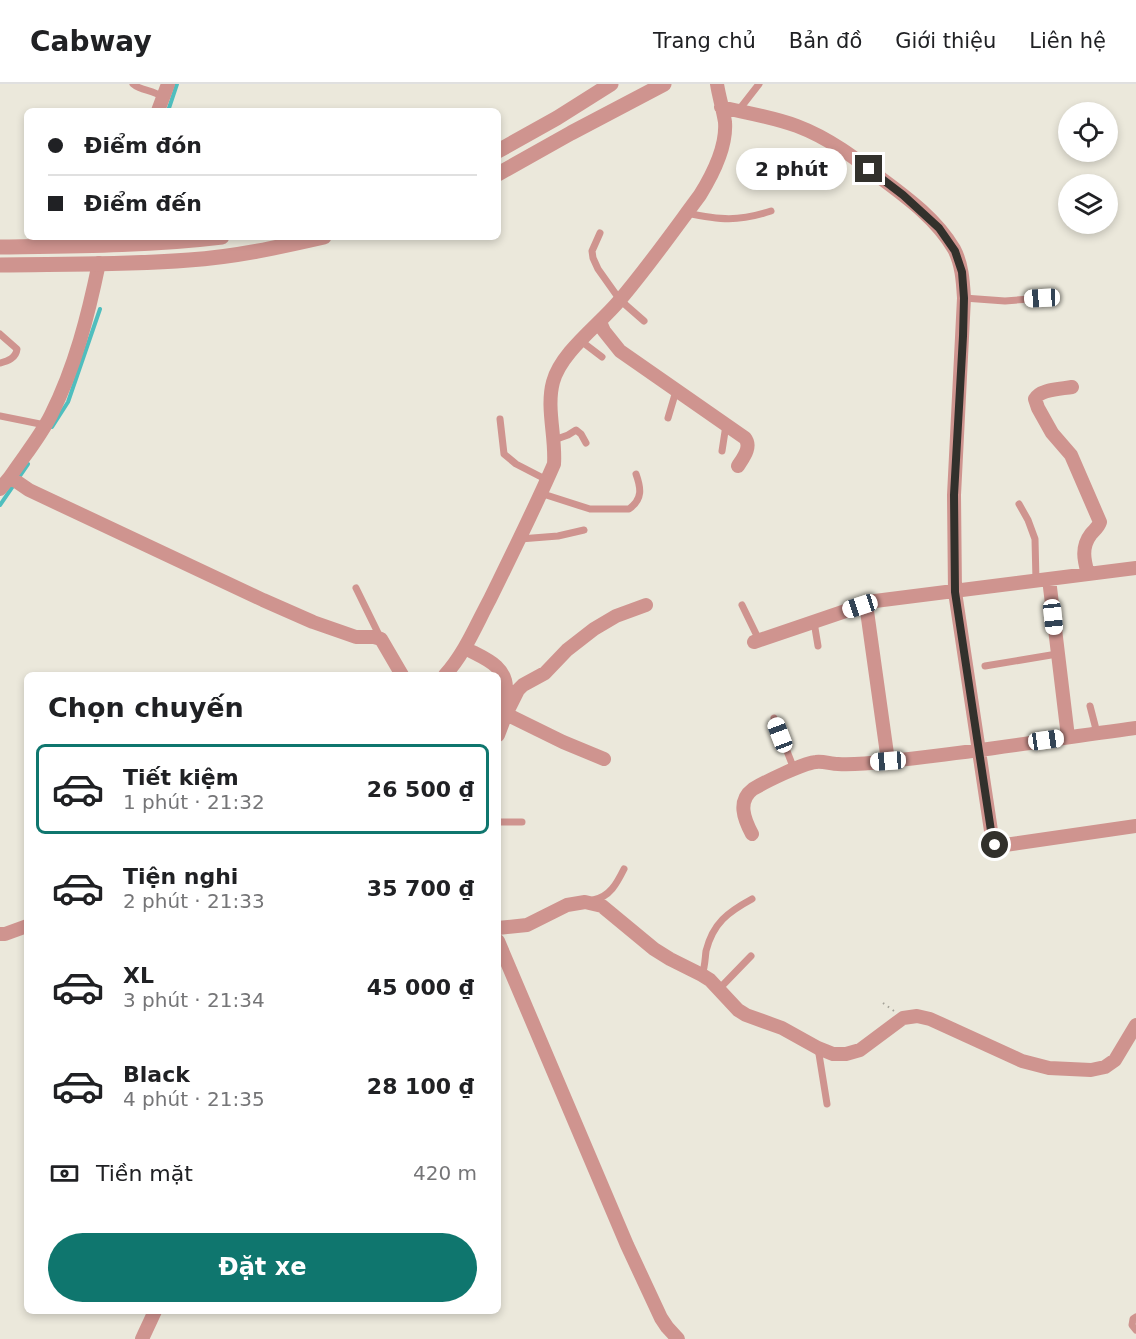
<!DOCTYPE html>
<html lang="vi">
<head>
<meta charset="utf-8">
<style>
	body { margin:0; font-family:"DejaVu Sans",sans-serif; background:#f2f2f2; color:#202124; height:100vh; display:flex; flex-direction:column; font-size:22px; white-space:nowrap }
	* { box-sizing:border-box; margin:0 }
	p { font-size:20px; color:#757577 }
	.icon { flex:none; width:33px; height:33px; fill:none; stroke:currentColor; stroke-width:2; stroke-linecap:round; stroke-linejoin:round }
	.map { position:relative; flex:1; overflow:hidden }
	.side { position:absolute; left:24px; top:588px; width:477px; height:642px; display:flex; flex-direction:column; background:#fff; border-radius:9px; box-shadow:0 3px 9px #0003 }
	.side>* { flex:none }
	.banner { position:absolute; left:24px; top:24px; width:477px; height:132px; border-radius:9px; box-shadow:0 3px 9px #0003; display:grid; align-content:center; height:132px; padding:0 24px; background:#fff }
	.tools { position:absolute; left:1058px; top:18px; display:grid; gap:12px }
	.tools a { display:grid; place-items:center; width:60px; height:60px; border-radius:50%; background:#fff; box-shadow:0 3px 9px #0003; font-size:30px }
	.end { position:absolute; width:27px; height:27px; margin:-14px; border:8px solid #32312c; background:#fff; box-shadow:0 0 0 3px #fff }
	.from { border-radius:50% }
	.bubble { position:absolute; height:42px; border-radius:21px; background:#fff; box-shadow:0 3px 9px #0003; font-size:20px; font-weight:600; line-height:42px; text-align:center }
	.car { position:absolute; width:18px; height:36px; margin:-18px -9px; border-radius:8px; box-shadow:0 0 4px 2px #0007; background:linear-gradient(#fff 24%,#345 0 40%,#fff 0 76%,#345 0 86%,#fff 0) }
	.banner b { display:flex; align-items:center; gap:21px; height:57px; font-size:22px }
	.banner b+b { border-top:2px solid #e0e0e0 }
	.banner i { width:15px; height:15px; background:#202124 }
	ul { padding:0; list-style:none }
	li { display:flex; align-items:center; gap:18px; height:90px; margin:0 12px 9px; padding:0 12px; border:3px solid transparent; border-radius:9px }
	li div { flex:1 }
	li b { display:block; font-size:22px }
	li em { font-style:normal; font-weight:600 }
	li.selected { border-color:#0f766e }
	li>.icon { width:54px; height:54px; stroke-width:1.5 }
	h2 { padding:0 24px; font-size:27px; line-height:72px }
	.pay { display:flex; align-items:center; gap:15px; height:66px; padding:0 24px; font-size:22px }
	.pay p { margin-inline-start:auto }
	.primary-button { display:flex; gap:12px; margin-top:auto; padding:12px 24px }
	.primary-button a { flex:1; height:69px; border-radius:36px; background:#0f766e; color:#fff; font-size:24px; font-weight:600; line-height:69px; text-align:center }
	header { display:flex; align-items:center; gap:36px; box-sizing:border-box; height:84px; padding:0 30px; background:#fff; border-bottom:2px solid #e0e0e0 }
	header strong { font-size:28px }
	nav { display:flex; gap:33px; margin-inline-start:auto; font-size:21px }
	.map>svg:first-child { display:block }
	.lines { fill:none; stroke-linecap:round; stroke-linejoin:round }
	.stream { stroke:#4fbebe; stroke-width:4 }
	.path { stroke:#a4a298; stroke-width:2; stroke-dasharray:1.5 4.5; stroke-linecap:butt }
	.service { stroke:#cf948f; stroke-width:7 }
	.minor { stroke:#cf948f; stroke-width:14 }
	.tertiary { stroke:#cf948f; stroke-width:15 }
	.route { stroke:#32312c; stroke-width:8 }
</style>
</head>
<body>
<header>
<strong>Cabway</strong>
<nav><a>Trang chủ</a><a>Bản đồ</a><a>Giới thiệu</a><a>Liên hệ</a></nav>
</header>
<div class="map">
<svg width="1136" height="1255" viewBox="0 0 1136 1255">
	<rect width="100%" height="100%" fill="#ebe8db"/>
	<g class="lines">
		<path class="stream" d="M168 27 177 0
			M52 343 68 318 100 225
			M0 421 28 380"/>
		<path class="path" d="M883 919 894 927"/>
		<path class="service" d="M133 0C142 8 154 5 163 14
			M738 27 759 0
			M686 129C720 136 738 138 771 127
			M600 149 592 167 593 174 598 185 620 216 644 237
			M964 214 1005 217 1042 214
			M0 250 17 265C16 274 8 277 0 279
			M581 257 602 273
			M0 332 45 341
			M668 334 676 307
			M500 335 504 370 516 380 547 396
			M554 356 568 351 576 346 581 350 586 359
			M722 367 726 341
			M540 409 590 425H629C643 415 641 404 636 390
			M1019 420 1028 436 1035 455 1036 497
			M520 455 558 452 584 446
			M356 504 381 555
			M742 521 759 556
			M814 538 818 562
			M985 582 1057 570
			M1090 622 1097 649
			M774 634 794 685
			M498 738H522
			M593 816C610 813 617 799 624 785
			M702 891C705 883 705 875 706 867 713 839 728 828 752 815
			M719 905 751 872
			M818 964 827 1020
			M1136 1233 1133 1235 1132 1241 1136 1246"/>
		<path class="minor" d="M721 23C747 29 773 33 797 42 829 54 855 74 882 95 909 115 937 136 954 165 962 180 963 198 964 214L954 411 955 508 993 760 998 762 1136 742
			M158 27 168 0
			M99 179C88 232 75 283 51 331 40 353 24 372 10 393L29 406 263 516 313 538 356 553H374L381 555 402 591
			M600 238 604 247 620 267 745 354C752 363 743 374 738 382
			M1072 303C1061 305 1040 305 1035 315L1038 324 1052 349 1071 371 1100 438C1098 444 1094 446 1091 450 1081 463 1084 476 1088 490
			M0 405 10 393
			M1049 495 1068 653
			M866 520 888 677
			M754 558 875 517 1136 484
			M465 564C483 574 507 581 506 606 506 615 502 621 506 630L563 658 604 675
			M445 591C465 569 476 541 490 515 512 470 534 426 554 380 556 353 546 324 553 298 561 268 599 241 619 217 648 183 674 146 700 111 713 90 727 63 725 38 723 25 719 13 717 0
			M498 651 506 630 518 606 523 601 545 589 567 566 594 545 616 532 646 521
			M752 750C744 735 737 717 753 705 765 698 803 679 816 678 823 677 831 680 838 680 854 681 872 679 888 677 971 669 1053 655 1136 644
			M498 844 527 841 567 821 585 818 602 822 654 865 670 875 702 891 710 896 738 926 746 931 782 944 818 964 833 970H846L860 966 903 934 917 932 930 935 1022 977 1049 984 1091 986 1105 983 1115 976 1136 941
			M0 850H5L27 842
			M498 857 627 1161 661 1234 667 1243 678 1255
			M142 1255 155 1227"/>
		<path class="tertiary" d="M498 67 557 34 611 0
			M498 90 571 49 664 0
			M0 163C74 162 148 162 222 153
			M0 181C63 180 126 181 189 176 235 173 280 163 324 153"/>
	</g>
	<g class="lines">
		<path class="route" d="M869 85 903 111 939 144 955 167 962 188 964 214 963 252 954 411 955 508 993 760 995 761"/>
	</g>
</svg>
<div class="tools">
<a><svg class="icon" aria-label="locate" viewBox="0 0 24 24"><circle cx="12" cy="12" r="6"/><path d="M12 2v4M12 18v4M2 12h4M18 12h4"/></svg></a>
<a><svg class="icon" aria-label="layers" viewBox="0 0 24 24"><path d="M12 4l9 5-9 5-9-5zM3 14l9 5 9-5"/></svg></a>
</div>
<i class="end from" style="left:995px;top:761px"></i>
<i class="end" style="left:869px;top:85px"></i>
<div class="bubble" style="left:736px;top:64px;width:111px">2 phút</div>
<i class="car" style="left:1042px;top:214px;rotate:267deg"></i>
<i class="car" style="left:860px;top:522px;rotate:252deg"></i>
<i class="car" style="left:1053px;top:533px;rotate:174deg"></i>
<i class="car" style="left:780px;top:651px;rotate:339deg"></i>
<i class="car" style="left:1046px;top:656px;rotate:82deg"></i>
<i class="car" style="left:888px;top:677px;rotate:266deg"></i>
<div class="banner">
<b><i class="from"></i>Điểm đón</b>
<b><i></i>Điểm đến</b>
</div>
<section class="side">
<h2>Chọn chuyến</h2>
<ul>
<li class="selected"><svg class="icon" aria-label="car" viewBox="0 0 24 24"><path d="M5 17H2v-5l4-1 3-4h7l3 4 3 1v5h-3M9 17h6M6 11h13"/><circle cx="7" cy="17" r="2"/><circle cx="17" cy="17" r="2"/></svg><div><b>Tiết kiệm</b><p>1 phút · 21:32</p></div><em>26 500 ₫</em></li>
<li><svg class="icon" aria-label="car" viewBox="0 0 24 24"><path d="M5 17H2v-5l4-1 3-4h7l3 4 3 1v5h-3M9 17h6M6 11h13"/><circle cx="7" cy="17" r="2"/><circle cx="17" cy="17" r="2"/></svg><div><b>Tiện nghi</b><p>2 phút · 21:33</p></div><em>35 700 ₫</em></li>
<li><svg class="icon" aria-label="car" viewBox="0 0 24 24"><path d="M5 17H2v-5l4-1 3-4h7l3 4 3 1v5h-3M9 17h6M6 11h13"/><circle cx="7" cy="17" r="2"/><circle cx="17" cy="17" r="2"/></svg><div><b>XL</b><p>3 phút · 21:34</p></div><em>45 000 ₫</em></li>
<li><svg class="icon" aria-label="car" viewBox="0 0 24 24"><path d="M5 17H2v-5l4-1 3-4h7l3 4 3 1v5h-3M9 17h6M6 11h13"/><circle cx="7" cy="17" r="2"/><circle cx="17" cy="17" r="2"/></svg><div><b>Black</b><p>4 phút · 21:35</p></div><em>28 100 ₫</em></li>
</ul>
<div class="pay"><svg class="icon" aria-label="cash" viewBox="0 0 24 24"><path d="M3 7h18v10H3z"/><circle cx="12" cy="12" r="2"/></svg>Tiền mặt<p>420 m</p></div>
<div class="primary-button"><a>Đặt xe</a></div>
</section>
</div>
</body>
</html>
